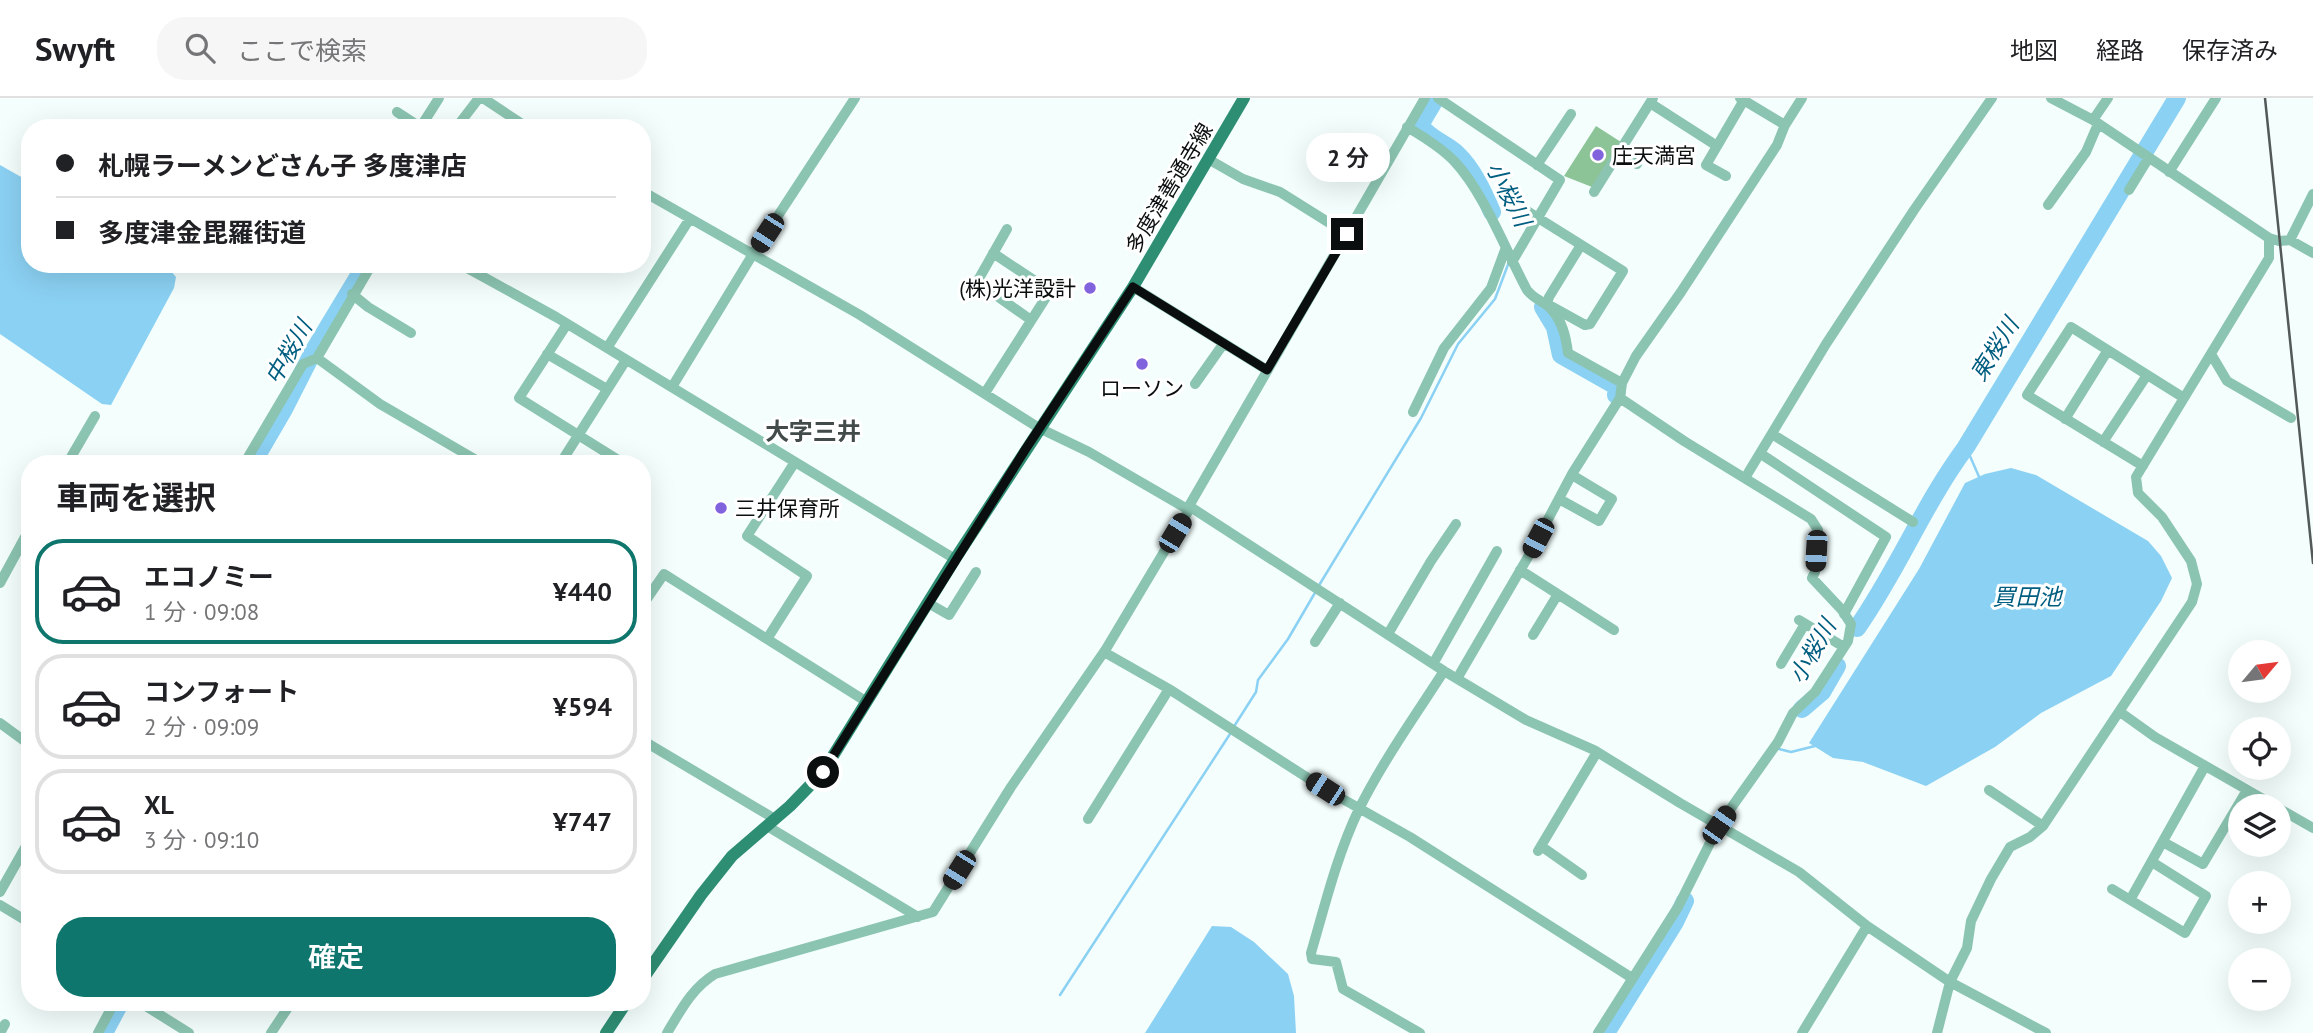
<!DOCTYPE html>
<html lang="ja">
<head>
<meta charset="utf-8">
<style>
	body { margin:0; font-family:"PT Sans","Noto Sans JP",sans-serif; background:#f6f6f6; color:#202124; height:100vh; display:flex; flex-direction:column; font-size:26px; white-space:nowrap }
	* { box-sizing:border-box; margin:0 }
	p { font-size:23px; color:#757577 }
	.icon { flex:none; width:38px; height:38px; fill:none; stroke:currentColor; stroke-width:2; stroke-linecap:round; stroke-linejoin:round }
	.map { position:relative; flex:1; overflow:hidden }
	.details { position:absolute; left:21px; top:357px; width:630px; height:556px; display:flex; flex-direction:column; background:#fff; border-radius:28px; box-shadow:0 7px 28px #0002 }
	.details>* { flex:none }
	.hud { position:absolute; left:21px; top:21px; width:630px; height:154px; border-radius:28px; box-shadow:0 7px 28px #0002; display:grid; align-content:center; height:154px; padding:0 35px; background:#fff }
	.needle { width:46px; rotate:61deg }
	.controls { position:absolute; left:2228px; top:542px; display:grid; gap:14px }
	.controls a { display:grid; place-items:center; width:63px; height:63px; border-radius:50%; background:#fff; box-shadow:0 7px 28px #0002; font-size:35px }
	.end { position:absolute; width:32px; height:32px; margin:-16px; border:9px solid #0b0e0e; background:#fff; box-shadow:0 0 0 4px #fff }
	.from { border-radius:50% }
	.bubble { position:absolute; height:49px; border-radius:24px; background:#fff; box-shadow:0 7px 28px #0002; font-size:23px; font-weight:600; line-height:49px; text-align:center }
	.car { position:absolute; width:21px; height:42px; margin:-21px -10px; border-radius:9px; box-shadow:0 0 5px 2px #0007; background:linear-gradient(#222 24%,#8ab4d8 0 40%,#222 0 76%,#8ab4d8 0 86%,#222 0) }
	.hud b { display:flex; align-items:center; gap:24px; height:66px; font-size:26px }
	.hud b+b { border-top:2px solid #e0e0e0 }
	.hud i { width:18px; height:18px; background:#202124 }
	ul { padding:0; list-style:none }
	li { display:flex; align-items:center; gap:21px; height:105px; margin:0 14px 10px; padding:0 21px; border:4px solid #e0e0e0; border-radius:28px }
	li div { flex:1 }
	li b { display:block; font-size:26px }
	li em { font-style:normal; font-weight:600 }
	li.selected { border-color:#0f766e }
	li>.icon { width:63px; height:63px; stroke-width:1.5 }
	h2 { padding:0 35px; font-size:32px; line-height:84px }
	.cta { display:flex; gap:14px; margin-top:auto; padding:14px 35px }
	.cta a { flex:1; height:80px; border-radius:28px; background:#0f766e; color:#fff; font-size:28px; font-weight:600; line-height:80px; text-align:center }
	header { display:flex; align-items:center; gap:42px; box-sizing:border-box; height:98px; padding:0 35px; background:#fff; border-bottom:2px solid #e0e0e0 }
	header strong { font-size:33px }
	nav { display:flex; gap:38px; margin-inline-start:auto; font-size:24px }
	.search { width:490px; height:63px; background:#f6f6f6; display:flex; align-items:center; gap:18px; box-sizing:border-box; padding:0 24px; border-radius:28px; color:#757577; font-size:26px }
	.map>svg:first-child { display:block }
	.forest { fill:#8cc498 }
	.water { fill:#8bd1f3 }
	.lines { fill:none; stroke-linecap:round; stroke-linejoin:round }
	.stream { stroke:#8bd1f3; stroke-width:2.5 }
	.river { stroke:#8bd1f3; stroke-width:18 }
	.minor { stroke:#8bc4b0; stroke-width:10 }
	.major { stroke:#2e8e73; stroke-width:12 }
	.rail { stroke:#535858; stroke-width:2.5 }
	.route { stroke:#0b0e0e; stroke-width:9 }
	.poi-dot { fill:#8163de; stroke:#fff; stroke-width:2.5 }
	.labels { text-anchor:middle; dominant-baseline:central; stroke-width:6; stroke-linejoin:round; paint-order:stroke }
	.poi-label { font-size:21px; fill:#0b0e0e; stroke:#fff; text-anchor:start }
	.street-label { font-size:21px; fill:#0b0e0e; stroke:#fff }
	.water-label { font-size:23px; font-style:italic; fill:#005e80; stroke:#fff }
	.quarter-label { font-size:24px; font-weight:bold; fill:#424b4a; stroke:#fff }
</style>
</head>
<body>
<header>
<strong>Swyft</strong>
<div class="search"><svg class="icon" aria-label="search" viewBox="0 0 24 24"><circle cx="10" cy="10" r="6"/><path d="M15 15l6 6"/></svg>ここで検索</div>
<nav><a>地図</a><a>経路</a><a>保存済み</a></nav>
</header>
<div class="map">
<svg width="2313" height="935" viewBox="0 0 2313 935">
	<rect width="100%" height="100%" fill="#f3fefd"/>
	<path class="forest" d="M1596 28 1621 44 1592 89 1564 78Z"/>
	<path class="water" d="M0 67 30 84V166H165L176 179 174 190 111 307 102 306 0 236Z
		M2011 370 2036 377 2148 443 2161 458 2172 480 2161 503 2111 578 2041 615 1995 649 1926 688 1863 664 1833 660 1809 645 1919 471 1965 385 1985 376Z
		M1212 828 1231 829 1254 844 1288 876 1294 898 1296 935H1145Z"/>
	<g class="lines">
		<path class="stream" d="M1966 349 1980 381
			M1318 489 1421 320 1458 246 1495 201 1509 164
			M1233 630 1256 594 1258 582 1288 541 1316 493
			M1779 651 1791 654 1815 648
			M1060 897 1230 636"/>
		<path class="river" d="M1436 0 1420 27C1428 40 1445 45 1456 55 1473 71 1483 93 1492 114
			M1543 209 1555 229 1561 257 1614 287 1617 291 1616 297
			M252 366 284 311 313 254 366 166
			M1857 530C1899 470 1923 407 1966 349L2177 0
			M1802 611 1822 594 1837 568
			M104 935 120 905
			M1606 935 1675 824 1685 803"/>
		<path class="minor" d="M483 0 528 30
			M1438 0 1560 82 1512 164
			M1740 0 1785 27
			M2051 0 2093 22 2269 140 2279 143 2290 142 2313 155
			M1650 5 1717 48
			M397 14 420 29
			M2093 22 2108 0
			M1407 29C1424 39 1442 50 1455 64 1484 95 1506 153 1527 192 1535 202 1542 202 1549 209 1562 221 1566 238 1568 255L1622 285
			M420 30 439 0
			M456 30 479 0
			M1619 54 1637 66
			M1208 61 1243 81 1280 94 1347 136
			M1537 67 1571 16
			M2169 74 2216 0
			M1726 78 1706 67 1744 2
			M2129 92 2148 61
			M642 93 860 217 1039 330 1089 354 1189 412
			M1594 94 1653 0
			M2048 107 2086 54 2098 26
			M1527 113 1623 173 1590 226 1585 227 1547 206 1549 199 1581 147
			M1007 131 977 184 1031 222
			M2290 142 2313 96
			M460 166 556 219 955 461
			M1133 189 1267 272
			M352 196 368 209 411 235
			M567 226 519 300 623 365
			M607 250 689 122
			M547 256 607 291
			M2211 256 2227 283 2291 320
			M317 260 380 306 483 366
			M1195 286 1224 245
			M672 289 753 156 855 0
			M985 295 1050 193 993 155
			M1413 314 1444 250 1491 190 1505 152
			M2065 321 2108 252
			M1772 336 1913 424
			M2103 344 2147 277
			M1761 356 1886 439 1844 516
			M67 366 95 318
			M244 366 303 266 317 260 372 166
			M560 366 626 262
			M2143 368 2027 297 2071 229 2184 300
			M1745 380 1826 246 1914 112 1992 0
			M1559 401 1599 423 1612 401 1572 377
			M1189 408 1444 573 1526 622 1594 652 1680 705 1799 774 1867 828 1950 884 2046 935
			M1520 472 1614 532
			M0 485 30 430
			M928 505 949 517 976 474
			M642 508 664 476 867 604
			M1799 522 1844 549
			M1388 536 1431 463 1456 426
			M1533 537 1558 496
			M767 541 807 478 747 438 795 364
			M1315 544 1340 505
			M1104 554 1169 591 1325 691 1410 739 1632 880
			M1433 566 1497 453
			M1781 566 1805 526
			M1458 579 1528 459 1572 376 1620 300 1622 285 1636 258 1681 194 1777 47 1785 27 1802 0
			M2120 614 2155 639 2277 709
			M0 625 30 647
			M642 642 775 721
			M1989 692 2043 728
			M2278 710 2313 730
			M1088 721 1169 591
			M767 728 918 819
			M2163 744 2203 766 2247 692
			M1541 748 1582 777
			M1538 753 1597 654
			M2112 791 2185 835 2206 798 2152 764
			M0 794 30 741
			M2130 802 2205 668
			M0 807 30 825
			M141 905 189 935
			M0 935 5 926
			M98 935 114 905
			M271 935 291 905
			M667 935C681 912 692 890 715 876L933 814 1011 689 1106 551 1189 412V408L1425 0
			M1420 935 1343 891 1336 864 1312 861 1311 855C1325 807 1337 757 1359 711 1383 663 1415 618 1444 573
			M1598 935 1678 809 1719 727 1778 644 1793 615 1815 594 1848 543 1851 526 1842 512 1812 480 1815 474 1818 432 1811 421 1684 343 1620 300
			M1802 935 1867 828
			M1937 935 1950 884 1967 850 1971 823 1991 781 2010 749 2030 739 2043 728 2192 504 2197 486 2191 463 2162 419 2138 395 2136 379 2269 160V140"/>
		<path class="major" d="M642 882 701 797 732 758 790 708 823 674 955 461 1133 189 1244 0
			M606 935 626 905"/>
		<path class="rail" d="M2265 0 2313 465"/>
	</g>
	<g class="lines">
		<path class="route" d="M823 674 1025 352 1133 189 1267 272 1347 136"/>
	</g>
	<g class="poi-dot">
		<circle cx="1598" cy="57" r="7"/>
		<circle cx="1090" cy="190" r="7"/>
		<circle cx="1142" cy="266" r="7"/>
		<circle cx="721" cy="410" r="7"/>
	</g>
	<g class="labels">
		<g class="poi-label">
			<text x="1612" y="57">庄天満宮</text>
			<text x="1076" y="190" text-anchor="end">(株)光洋設計</text>
			<text x="1142" y="290" text-anchor="middle">ローソン</text>
			<text x="735" y="410">三井保育所</text>
		</g>
		<g class="street-label">
			<text transform="translate(1169 90) rotate(-59)">多度津善通寺線</text>
		</g>
		<g class="water-label">
			<text transform="translate(1509 96) rotate(63)">小桜川</text>
			<text transform="translate(1994 251) rotate(-58)">東桜川</text>
			<text transform="translate(288 254) rotate(-60)">中桜川</text>
			<text x="2027" y="498">買田池</text>
			<text transform="translate(1812 553) rotate(-60)">小桜川</text>
		</g>
		<g class="quarter-label">
			<text x="813" y="333">大字三井</text>
		</g>
	</g>
</svg>
<div class="controls">
<a><svg class="needle" viewBox="-14 -14 28 28"><path d="M0-13l5 13h-10z" fill="#e53935"/><path d="M0 13l5-13h-10z" fill="#757577"/></svg></a>
<a><svg class="icon" aria-label="locate" viewBox="0 0 24 24"><circle cx="12" cy="12" r="6"/><path d="M12 2v4M12 18v4M2 12h4M18 12h4"/></svg></a>
<a><svg class="icon" aria-label="layers" viewBox="0 0 24 24"><path d="M12 4l9 5-9 5-9-5zM3 14l9 5 9-5"/></svg></a>
<a>+</a>
<a>−</a>
</div>
<i class="end from" style="left:823px;top:674px"></i>
<i class="end" style="left:1347px;top:136px"></i>
<div class="bubble" style="left:1306px;top:35px;width:84px">2 分</div>
<i class="car" style="left:767px;top:135px;rotate:213deg"></i>
<i class="car" style="left:1175px;top:435px;rotate:31deg"></i>
<i class="car" style="left:1538px;top:440px;rotate:208deg"></i>
<i class="car" style="left:1816px;top:453px;rotate:183deg"></i>
<i class="car" style="left:1325px;top:691px;rotate:303deg"></i>
<i class="car" style="left:1719px;top:727px;rotate:35deg"></i>
<i class="car" style="left:959px;top:772px;rotate:212deg"></i>
<div class="hud">
<b><i class="from"></i>札幌ラーメンどさん子 多度津店</b>
<b><i></i>多度津金毘羅街道</b>
</div>
<section class="details">
<h2>車両を選択</h2>
<ul>
<li class="selected"><svg class="icon" aria-label="car" viewBox="0 0 24 24"><path d="M5 17H2v-5l4-1 3-4h7l3 4 3 1v5h-3M9 17h6M6 11h13"/><circle cx="7" cy="17" r="2"/><circle cx="17" cy="17" r="2"/></svg><div><b>エコノミー</b><p>1 分 · 09:08</p></div><em>¥440</em></li>
<li><svg class="icon" aria-label="car" viewBox="0 0 24 24"><path d="M5 17H2v-5l4-1 3-4h7l3 4 3 1v5h-3M9 17h6M6 11h13"/><circle cx="7" cy="17" r="2"/><circle cx="17" cy="17" r="2"/></svg><div><b>コンフォート</b><p>2 分 · 09:09</p></div><em>¥594</em></li>
<li><svg class="icon" aria-label="car" viewBox="0 0 24 24"><path d="M5 17H2v-5l4-1 3-4h7l3 4 3 1v5h-3M9 17h6M6 11h13"/><circle cx="7" cy="17" r="2"/><circle cx="17" cy="17" r="2"/></svg><div><b>XL</b><p>3 分 · 09:10</p></div><em>¥747</em></li>
</ul>
<div class="cta"><a>確定</a></div>
</section>
</div>
</body>
</html>
